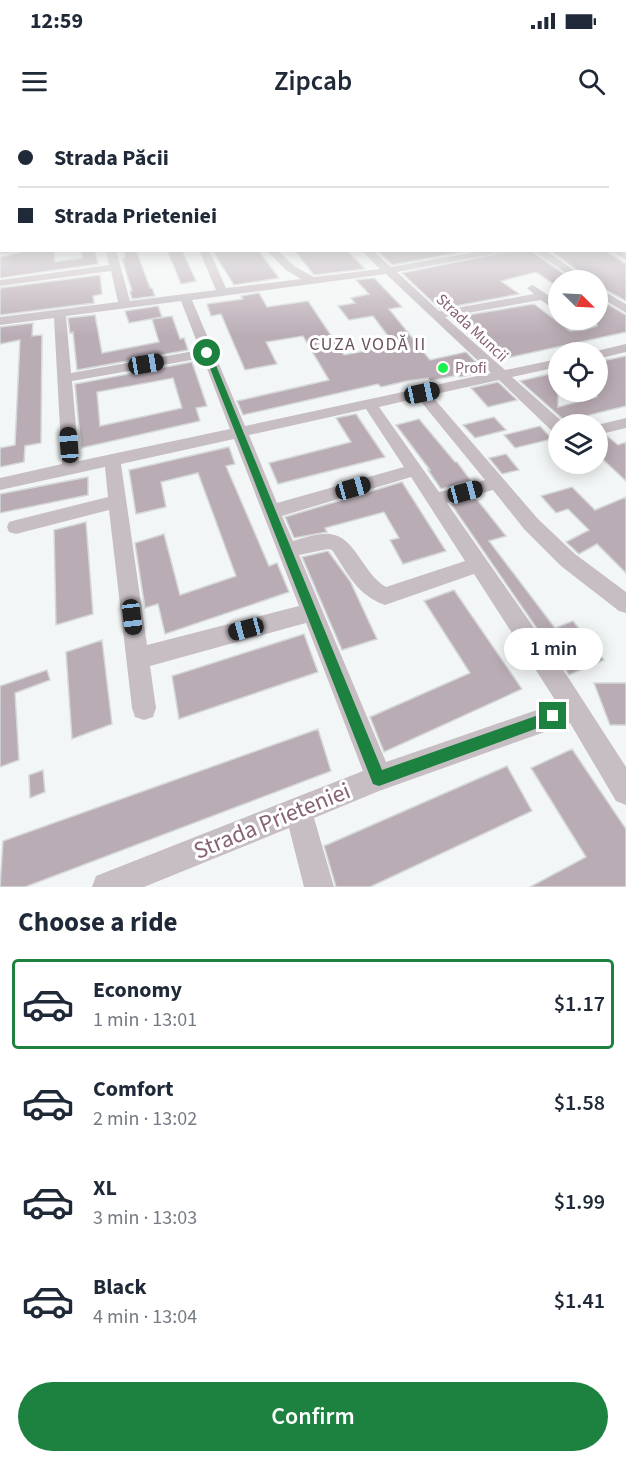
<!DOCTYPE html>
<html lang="en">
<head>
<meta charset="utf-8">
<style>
	body { margin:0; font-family:"Source Sans 3",sans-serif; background:#f2f2f3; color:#1f2937; height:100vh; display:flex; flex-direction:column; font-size:22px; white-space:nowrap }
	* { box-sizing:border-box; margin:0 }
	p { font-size:20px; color:#747a83 }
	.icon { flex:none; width:33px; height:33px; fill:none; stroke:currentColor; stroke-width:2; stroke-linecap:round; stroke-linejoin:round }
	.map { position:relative; height:767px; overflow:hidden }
	.details { display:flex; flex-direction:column; background:#fff; flex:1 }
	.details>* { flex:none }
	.guide { position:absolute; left:0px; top:0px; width:627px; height:132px; box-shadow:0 3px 15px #0003; display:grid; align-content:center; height:132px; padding:0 18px; background:#fff }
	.needle { width:39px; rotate:114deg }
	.buttons { position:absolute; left:548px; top:150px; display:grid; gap:12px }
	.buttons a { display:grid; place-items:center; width:60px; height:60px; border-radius:50%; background:#fff; box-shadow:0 3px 15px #0003; font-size:30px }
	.end { position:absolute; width:27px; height:27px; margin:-14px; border:8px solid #1d8240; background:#fff; box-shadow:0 0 0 3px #fff }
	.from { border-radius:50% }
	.bubble { position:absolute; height:42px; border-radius:21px; background:#fff; box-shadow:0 3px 15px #0003; font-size:20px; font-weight:600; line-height:42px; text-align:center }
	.car { position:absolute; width:18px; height:36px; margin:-18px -9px; border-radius:8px; box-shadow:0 0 4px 2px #0007; background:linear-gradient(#222 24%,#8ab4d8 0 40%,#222 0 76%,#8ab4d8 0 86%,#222 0) }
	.guide b { display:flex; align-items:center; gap:21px; height:57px; font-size:22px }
	.guide b+b { border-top:2px solid #e0e1e3 }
	.guide i { width:15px; height:15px; background:#1f2937 }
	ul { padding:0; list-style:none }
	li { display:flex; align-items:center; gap:18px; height:90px; margin:0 12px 9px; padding:0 6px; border:3px solid transparent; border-radius:6px }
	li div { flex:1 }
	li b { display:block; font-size:22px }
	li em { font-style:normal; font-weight:600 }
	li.selected { border-color:#1d8240 }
	li>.icon { width:54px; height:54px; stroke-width:1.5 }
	h2 { padding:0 18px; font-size:27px; line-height:72px }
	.cta { display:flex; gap:12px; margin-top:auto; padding:12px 18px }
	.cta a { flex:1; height:69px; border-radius:36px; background:#1d8240; color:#fff; font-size:24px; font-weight:600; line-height:69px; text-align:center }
	.status { display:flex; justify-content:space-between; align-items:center; height:42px; padding:0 30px; background:#fff; direction:ltr }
	.status svg { height:16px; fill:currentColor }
	header { display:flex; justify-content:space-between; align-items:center; height:78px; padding:0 18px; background:#fff; font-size:27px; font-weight:600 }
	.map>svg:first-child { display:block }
	.building { fill:#baacb5; stroke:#d5d8d8; stroke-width:1.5; fill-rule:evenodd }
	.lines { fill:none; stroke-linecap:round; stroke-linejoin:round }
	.minor { fill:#c7bec3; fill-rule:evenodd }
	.route { fill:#1d8240 }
	.poi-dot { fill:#1aef4b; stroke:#fff; stroke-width:2 }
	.labels { text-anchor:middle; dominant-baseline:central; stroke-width:6; stroke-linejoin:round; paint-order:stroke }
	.far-street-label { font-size:16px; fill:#866376; stroke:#fff }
	.far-poi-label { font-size:16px; fill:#866376; stroke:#fff; text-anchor:start }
	.far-neighbourhood-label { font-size:18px; letter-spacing:1.5px; fill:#6a525f; stroke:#fff }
	.near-street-label { font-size:24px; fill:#866376; stroke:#fff }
</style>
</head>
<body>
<div class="status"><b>12:59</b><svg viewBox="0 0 49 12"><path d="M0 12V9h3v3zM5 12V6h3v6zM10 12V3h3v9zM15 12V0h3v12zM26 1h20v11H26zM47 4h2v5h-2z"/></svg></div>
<header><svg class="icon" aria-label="menu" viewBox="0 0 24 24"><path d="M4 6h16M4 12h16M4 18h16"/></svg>Zipcab<svg class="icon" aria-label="search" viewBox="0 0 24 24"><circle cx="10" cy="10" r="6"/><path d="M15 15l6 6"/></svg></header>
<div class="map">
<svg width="626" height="767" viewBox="0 0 626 767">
	<rect width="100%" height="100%" fill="#f3f6f6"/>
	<path class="building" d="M31 130H54L55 142 82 138 81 130H95L98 144 0 158V137Z
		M124 130H136L150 168H152L155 176 132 179 130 171H132L122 139 125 138Z
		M167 130H182L196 161 181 164Z
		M212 130H258L279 158 234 165Z
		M294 130H347L365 149 314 155Z
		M377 130H472L392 145Z
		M516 130H530L573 160H558V167L536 152 501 161 519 174 440 189 402 153Z
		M550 130H604L626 144V181L597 165V160H590Z
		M100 155 102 174 93 176 94 183 0 195V168Z
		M374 158 402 187 389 189 430 240 466 232 486 252 460 257 458 255 430 261 428 258 407 261 381 267 378 264 243 295 237 281 329 260 303 216 266 222 277 244 245 250 221 194 211 196 207 184 243 179 241 176 259 173 267 187 308 181 344 235 395 225 373 196 349 200 338 186 355 183 351 178 369 174 356 160Z
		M597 178 626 195V212L498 240 450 198 534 184 570 211 584 210 597 206Z
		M158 186 162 197 129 203 125 191Z
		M95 195 102 233 159 222 152 199 172 196 180 219 184 218 188 230 77 250 73 212 70 213 68 198Z
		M33 203 32 216 42 215 41 323 25 326 24 342 0 347V328L15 325 20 220 0 224V207Z
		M626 236V286L565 301 520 261 558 252V287L597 277V242Z
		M192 242 207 286 196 288 200 301 81 328 75 264ZM173 258 182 288 100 306 97 272Z
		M498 262 517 280 488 287 471 268Z
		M356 294 385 337 278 364 269 343 351 322 336 298Z
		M494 297 506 310 475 318 463 305Z
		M419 299 455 342H457L471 361 441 369 428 350H430L396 305Z
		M540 306 552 319 515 328 504 315Z
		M606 315 618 325 626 322V361L597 334V317Z
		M229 327 235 344 226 346 269 446 277 443 289 472 165 514 158 484 145 488 135 423 164 414 180 475 236 456 198 353 161 362 166 387 136 394 129 350Z
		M506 334 519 350 502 354 489 338Z
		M88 357V375L0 393V374Z
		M402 362 446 431 403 444 390 420 399 418 384 392 325 408 327 412 294 418 285 397Z
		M572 367 595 390 626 377V453L597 424 579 434 566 422 589 410 568 389 556 393 541 376Z
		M475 377 506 416 489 421 555 508 573 501 604 540 569 555 451 384Z
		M86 402 93 494 56 505 54 410Z
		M328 431 350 461 377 519 342 530 302 437Z
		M454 470 522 569 384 632 370 597 470 553 424 481Z
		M304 514 318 552 179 599 172 556Z
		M102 520 112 604 72 619 66 532Z
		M47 550 50 560 15 573 19 640 0 647V566Z
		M594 563H626V605H610Z
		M318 609 331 651 25 767H0L3 721Z
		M572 629 626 709V767H530L586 737 531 648Z
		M507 646 532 691 370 767H336L324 726Z
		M43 650 45 672 30 678 29 655Z"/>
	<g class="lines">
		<path class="minor" d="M0 109H2V113H0Z
			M0 129 2 130H20L0 135Z
			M106 130H116L130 181 216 170 199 130H209L226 168 301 159 286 150 266 130H277L294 146 314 157 380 149 361 130H372L391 147 488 130H514L397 152 439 191 534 174 527 168 533 165 558 182V192L541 180 445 197 505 250 558 239V247L512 257 564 303 558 304V312L552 311 499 260 431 275 538 399 575 434 626 472V493L619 491 561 446 524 409 493 370 447 383 564 551 626 647V685L616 681 570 603 379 671 314 698 334 767H304L289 708 144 767H92L96 756 363 651 306 503 150 546 156 588 153 597 144 600 135 597 132 588 109 390 16 414 9 412 7 407 9 402 16 400 108 377 105 347 0 370V358L62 344 54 198 0 205V197L118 182 111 151 0 166V160L109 145ZM386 154 491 253 245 306 192 180ZM181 181 200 230 71 253 66 196ZM203 238 230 309 79 341 72 261ZM418 278 485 360 439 372 379 287ZM366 289 404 347 277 383 249 315ZM234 319 299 486 147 525 121 344ZM411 357 465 441 386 467C362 453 356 417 330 414 319 413 304 418 293 421L282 396ZM328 429 332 430C348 454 357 475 385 485L474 454 557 583 386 642 299 435Z
			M532 130H545L588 160H576Z
			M610 130 626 133V140Z
			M597 167 626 184V193L597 175Z
			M567 200H580L586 205 584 208H576Z
			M626 224V232L597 239V232H592Z
			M626 298V308L597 315V305Z"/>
	</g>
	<linearGradient id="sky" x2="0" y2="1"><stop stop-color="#9eb8dc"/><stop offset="0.5" stop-color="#fafbfb"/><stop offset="1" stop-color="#fafbfb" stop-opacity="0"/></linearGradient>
	<rect width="626" height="216" fill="url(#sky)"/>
	<path class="route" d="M207 231 211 233 382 650 553 590 557 592 559 596 557 601 379 666 373 664 204 233Z"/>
	<circle class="poi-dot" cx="443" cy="248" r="6"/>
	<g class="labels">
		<g class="far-street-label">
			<text transform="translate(472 208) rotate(43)">Strada Muncii</text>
		</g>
		<g class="far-poi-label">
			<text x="455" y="248">Profi</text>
		</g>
		<g class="far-neighbourhood-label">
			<text x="368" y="224">CUZA VODĂ II</text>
		</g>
		<g class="near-street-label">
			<text transform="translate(272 701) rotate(-22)">Strada Prieteniei</text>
		</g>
	</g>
</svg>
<div class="buttons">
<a><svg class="needle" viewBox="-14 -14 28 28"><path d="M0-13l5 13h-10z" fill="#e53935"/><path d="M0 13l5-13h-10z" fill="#747a83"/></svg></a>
<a><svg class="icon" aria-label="locate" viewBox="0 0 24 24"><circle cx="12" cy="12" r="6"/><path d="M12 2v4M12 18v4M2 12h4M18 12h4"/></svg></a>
<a><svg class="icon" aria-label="layers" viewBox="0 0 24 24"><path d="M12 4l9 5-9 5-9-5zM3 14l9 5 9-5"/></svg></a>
</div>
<i class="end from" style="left:207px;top:233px"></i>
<i class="end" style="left:553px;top:596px"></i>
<div class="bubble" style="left:504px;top:508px;width:99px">1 min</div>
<i class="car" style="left:146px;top:244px;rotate:80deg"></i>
<i class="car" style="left:422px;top:273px;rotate:78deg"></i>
<i class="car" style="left:69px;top:325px;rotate:356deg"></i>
<i class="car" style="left:353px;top:368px;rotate:74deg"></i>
<i class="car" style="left:465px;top:372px;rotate:75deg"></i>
<i class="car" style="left:132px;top:497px;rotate:173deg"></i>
<i class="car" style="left:246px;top:509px;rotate:255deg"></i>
<div class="guide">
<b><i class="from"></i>Strada Păcii</b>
<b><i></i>Strada Prieteniei</b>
</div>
</div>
<section class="details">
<h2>Choose a ride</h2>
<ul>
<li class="selected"><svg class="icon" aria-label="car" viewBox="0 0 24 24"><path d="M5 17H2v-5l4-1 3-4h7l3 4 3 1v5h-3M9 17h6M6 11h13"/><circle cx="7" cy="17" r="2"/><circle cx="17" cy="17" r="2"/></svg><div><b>Economy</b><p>1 min · 13:01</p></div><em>$1.17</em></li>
<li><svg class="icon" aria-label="car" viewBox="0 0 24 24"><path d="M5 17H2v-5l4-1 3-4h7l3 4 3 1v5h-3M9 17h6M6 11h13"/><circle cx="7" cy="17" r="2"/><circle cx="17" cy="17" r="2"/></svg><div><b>Comfort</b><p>2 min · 13:02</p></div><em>$1.58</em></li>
<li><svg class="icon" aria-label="car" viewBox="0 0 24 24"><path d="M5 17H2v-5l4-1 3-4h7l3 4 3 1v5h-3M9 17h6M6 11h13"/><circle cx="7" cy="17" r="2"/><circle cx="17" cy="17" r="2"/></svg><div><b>XL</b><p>3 min · 13:03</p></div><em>$1.99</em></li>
<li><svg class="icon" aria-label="car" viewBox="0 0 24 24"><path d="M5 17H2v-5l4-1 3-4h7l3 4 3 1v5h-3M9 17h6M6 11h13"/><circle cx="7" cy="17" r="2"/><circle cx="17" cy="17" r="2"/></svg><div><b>Black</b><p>4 min · 13:04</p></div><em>$1.41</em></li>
</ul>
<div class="cta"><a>Confirm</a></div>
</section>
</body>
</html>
